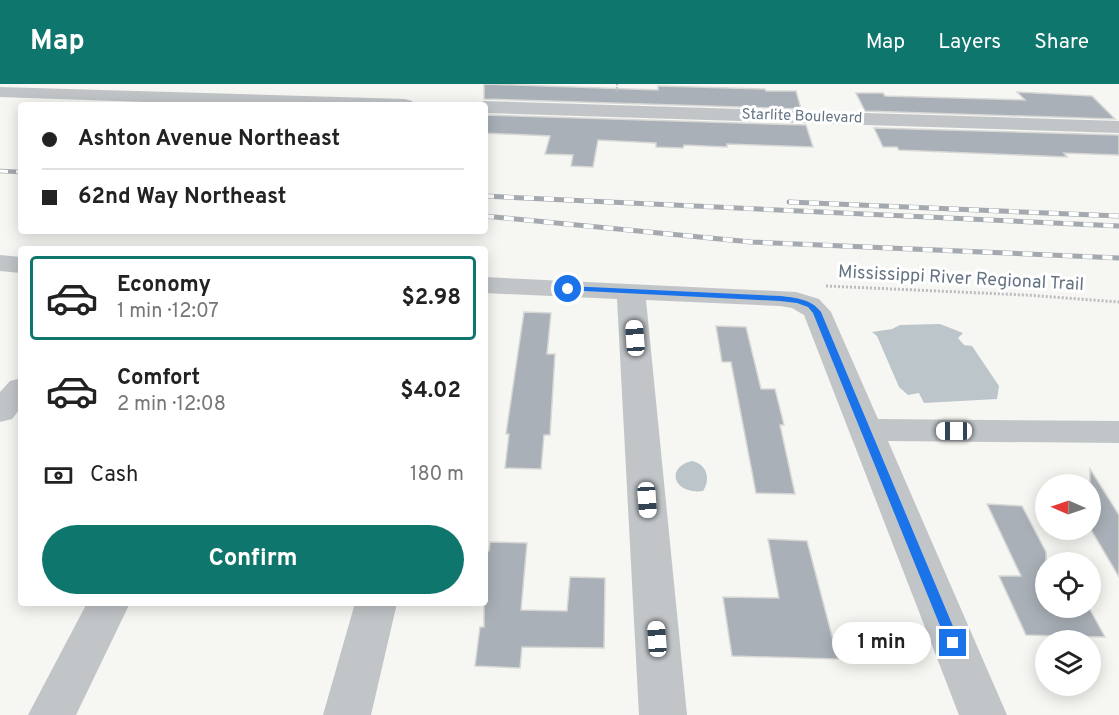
<!DOCTYPE html>
<html lang="en">
<head>
<meta charset="utf-8">
<style>
	body { margin:0; font-family:Overpass,sans-serif; background:#f6f6f6; color:#222; height:100vh; display:flex; flex-direction:column; font-size:22px; white-space:nowrap }
	* { box-sizing:border-box; margin:0 }
	p { font-size:20px; color:#767676 }
	.icon { flex:none; width:33px; height:33px; fill:none; stroke:currentColor; stroke-width:2; stroke-linecap:round; stroke-linejoin:round }
	.map { position:relative; flex:1; overflow:hidden }
	.details { position:absolute; left:18px; top:162px; width:470px; height:360px; display:flex; flex-direction:column; background:#fff; border-radius:6px; box-shadow:0 3px 15px #0003 }
	.details>* { flex:none }
	.hud { position:absolute; left:18px; top:18px; width:470px; height:132px; border-radius:6px; box-shadow:0 3px 15px #0003; display:grid; align-content:center; height:132px; padding:0 24px; background:#fff }
	.needle { width:39px; rotate:272deg }
	.tools { position:absolute; left:1035px; top:390px; display:grid; gap:12px }
	.tools a { display:grid; place-items:center; width:66px; height:66px; border-radius:50%; background:#fff; box-shadow:0 3px 15px #0003; font-size:30px }
	.end { position:absolute; width:27px; height:27px; margin:-14px; border:8px solid #1a73e8; background:#fff; box-shadow:0 0 0 3px #fff }
	.from { border-radius:50% }
	.bubble { position:absolute; height:42px; border-radius:21px; background:#fff; box-shadow:0 3px 15px #0003; font-size:20px; font-weight:700; line-height:42px; text-align:center }
	.car { position:absolute; width:18px; height:36px; margin:-18px -9px; border-radius:8px; box-shadow:0 0 4px 2px #0007; background:linear-gradient(#fff 24%,#345 0 40%,#fff 0 76%,#345 0 86%,#fff 0) }
	.hud b { display:flex; align-items:center; gap:21px; height:57px; font-size:22px }
	.hud b+b { border-top:2px solid #e0e0e0 }
	.hud i { width:15px; height:15px; background:#222 }
	ul { padding:10px 0 0; list-style:none }
	li { display:flex; align-items:center; gap:18px; height:84px; margin:0 12px 9px; padding:0 12px; border:3px solid transparent; border-radius:6px }
	li div { flex:1 }
	li b { display:block; font-size:22px }
	li em { font-style:normal; font-weight:700 }
	li.on { border-color:#0f766e }
	li>.icon { width:54px; height:54px; stroke-width:1.5 }
	.pay { display:flex; align-items:center; gap:15px; height:66px; padding:0 24px; font-size:22px }
	.pay p { margin-inline-start:auto }
	.button { display:flex; gap:12px; margin-top:auto; padding:12px 24px }
	.button a { flex:1; height:69px; border-radius:36px; background:#0f766e; color:#fff; font-size:24px; font-weight:700; line-height:69px; text-align:center }
	header { display:flex; align-items:center; gap:36px; box-sizing:border-box; height:84px; padding:0 30px; background:#0f766e; color:#fff }
	header strong { font-size:28px }
	nav { display:flex; gap:33px; margin-inline-start:auto; font-size:21px }
	.map>svg:first-child { display:block }
	.water { fill:#bbc5ca }
	.building { fill:#a9b0b7; stroke:#d7d7d5; stroke-width:1.5 }
	.lines { fill:none; stroke-linecap:round; stroke-linejoin:round }
	.path-far1 { stroke:#bbbdbf; stroke-width:2; stroke-dasharray:1.5 1.5; stroke-linecap:butt }
	.path { stroke:#bbbdbf; stroke-width:3; stroke-dasharray:2 2; stroke-linecap:butt }
	.minor { fill:#c1c5c8; fill-rule:evenodd }
	.rail-far1-casing { stroke:#a4a9af; stroke-width:4.5 }
	.rail-casing { stroke:#a4a9af; stroke-width:5 }
	.rail-far1 { stroke:#fff; stroke-width:3; stroke-dasharray:8; stroke-linecap:butt }
	.rail { stroke:#fff; stroke-width:4; stroke-dasharray:10; stroke-linecap:butt }
	.route { fill:#1a73e8 }
	.labels { text-anchor:middle; dominant-baseline:central; stroke-width:6; stroke-linejoin:round; paint-order:stroke }
	.far-street-label { font-size:15px; fill:#657483; stroke:#fff }
	.street-label { font-size:18px; fill:#657483; stroke:#fff }
</style>
</head>
<body>
<header>
<strong>Map</strong>
<nav><a>Map</a><a>Layers</a><a>Share</a></nav>
</header>
<div class="map">
<svg width="1119" height="631" viewBox="0 0 1119 631">
	<rect width="100%" height="100%" fill="#f6f6f2"/>
	<path class="water" d="M940 240 963 249 958 254 964 261 972 262 999 302 997 315 924 319 919 309 908 311 899 303 877 252 872 248 892 245 900 241Z
		M692 377C707 380 711 395 703 407 673 411 665 383 692 377Z"/>
	<path class="building" d="M484 0 658 6V2L765 5 766 7H796L801 25 484 15Z
		M1017 8 1092 12 1115 35 865 27 856 9H883L885 12 1025 16Z
		M484 31 806 41 813 63 727 60V63L684 61 683 64 656 63V59L598 56 593 83 571 82 573 71 545 70 550 52 484 49Z
		M874 44 1119 51V71L1064 69 1067 73 899 66 897 63H883Z
		M524 228 551 229 547 270H555L550 351H544L541 385 505 384 509 350H506Z
		M716 242 746 243 761 305H775L784 341H780L795 410 756 409 731 278H722Z
		M1090 385 1119 431V493L1090 444Z
		M987 420 1022 422 1046 468V524H1089L1105 553 1026 551 999 492H1021Z
		M768 455 807 457 838 575 732 572 723 513 779 514Z
		M490 458 527 459 521 526 567 527 570 493 605 494 604 564 522 563 520 584 475 582 480 543H484V467H489Z"/>
	<g class="lines">
		<path class="path-far1" d="M617 0V9"/>
		<path class="path" d="M826 202 1026 211 1119 218"/>
		<path class="minor" d="M0 3 405 15 412 17 414 21H232L0 13Z
			M484 17 1119 37V49L484 29V21H476Z
			M0 171 21 173V189L0 187Z
			M484 193 796 208 819 215 831 228 878 335 1119 337V359L888 357 1007 631H959L804 231 792 224 780 222 646 216 687 631H639L617 215 484 209Z
			M21 294V324L12 335 0 338V308L10 297Z
			M87 519H130L76 631H28Z
			M355 519H397L371 631H323Z"/>
		<g class="rail-far1-casing">
			<path id="rail-far1" d="M0 87 21 88"/>
		</g>
		<g class="rail-casing">
			<path id="rail" d="M484 112 1119 142
				M789 118 1119 132
				M484 132 751 158 1119 174"/>
		</g>
		<use href="#rail-far1" class="rail-far1"/>
		<use href="#rail" class="rail"/>
	</g>
	<path class="route" d="M568 202 780 212C797 214 811 215 821 228L960 559 958 563H949L947 559 813 229 808 223 797 219 780 217 565 206V203Z"/>
	<g class="labels">
		<g class="far-street-label">
			<text transform="translate(802 33) rotate(2)">Starlite Boulevard</text>
		</g>
		<g class="street-label">
			<text transform="translate(961 195) rotate(3)">Mississippi River Regional Trail</text>
		</g>
	</g>
</svg>
<div class="tools">
<a><svg class="needle" viewBox="-14 -14 28 28"><path d="M0-13l5 13h-10z" fill="#e53935"/><path d="M0 13l5-13h-10z" fill="#767676"/></svg></a>
<a><svg class="icon" aria-label="locate" viewBox="0 0 24 24"><circle cx="12" cy="12" r="6"/><path d="M12 2v4M12 18v4M2 12h4M18 12h4"/></svg></a>
<a><svg class="icon" aria-label="layers" viewBox="0 0 24 24"><path d="M12 4l9 5-9 5-9-5zM3 14l9 5 9-5"/></svg></a>
</div>
<i class="end from" style="left:568px;top:205px"></i>
<i class="end" style="left:953px;top:559px"></i>
<div class="bubble" style="left:832px;top:538px;width:99px">1 min</div>
<i class="car" style="left:635px;top:254px;rotate:356deg"></i>
<i class="car" style="left:954px;top:347px;rotate:270deg"></i>
<i class="car" style="left:647px;top:416px;rotate:176deg"></i>
<i class="car" style="left:657px;top:555px;rotate:356deg"></i>
<div class="hud">
<b><i class="from"></i>Ashton Avenue Northeast</b>
<b><i></i>62nd Way Northeast</b>
</div>
<section class="details">
<ul>
<li class="on"><svg class="icon" aria-label="car" viewBox="0 0 24 24"><path d="M5 17H2v-5l4-1 3-4h7l3 4 3 1v5h-3M9 17h6M6 11h13"/><circle cx="7" cy="17" r="2"/><circle cx="17" cy="17" r="2"/></svg><div><b>Economy</b><p>1 min · 12:07</p></div><em>$2.98</em></li>
<li><svg class="icon" aria-label="car" viewBox="0 0 24 24"><path d="M5 17H2v-5l4-1 3-4h7l3 4 3 1v5h-3M9 17h6M6 11h13"/><circle cx="7" cy="17" r="2"/><circle cx="17" cy="17" r="2"/></svg><div><b>Comfort</b><p>2 min · 12:08</p></div><em>$4.02</em></li>
</ul>
<div class="pay"><svg class="icon" aria-label="cash" viewBox="0 0 24 24"><path d="M3 7h18v10H3z"/><circle cx="12" cy="12" r="2"/></svg>Cash<p>180 m</p></div>
<div class="button"><a>Confirm</a></div>
</section>
</div>
</body>
</html>
